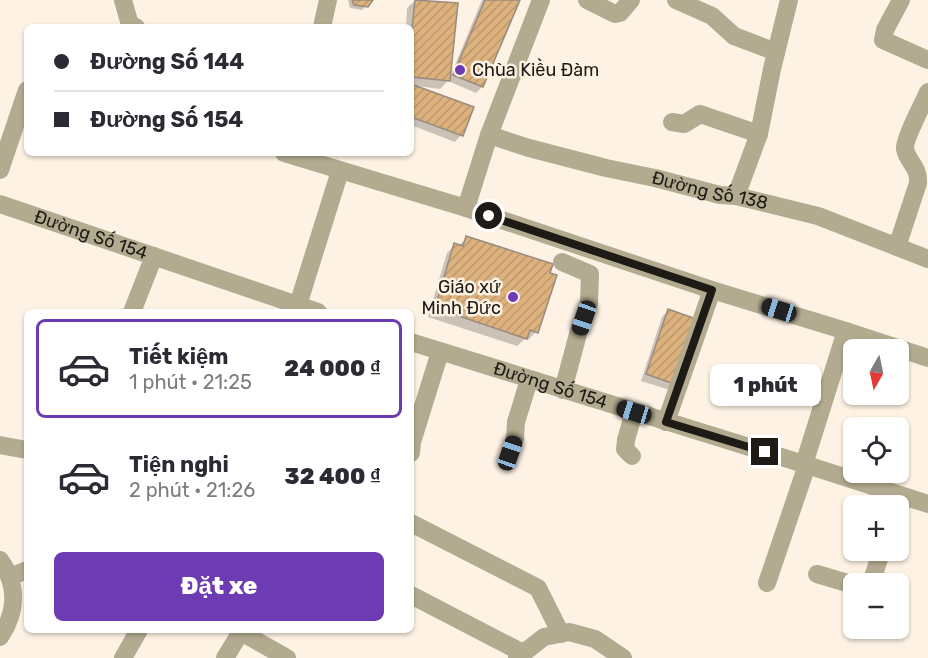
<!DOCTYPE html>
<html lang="vi">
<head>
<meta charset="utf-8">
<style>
	body { margin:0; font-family:Rubik,sans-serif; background:#f7f7f7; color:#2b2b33; height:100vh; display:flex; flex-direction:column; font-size:22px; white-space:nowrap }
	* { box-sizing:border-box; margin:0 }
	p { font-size:20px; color:#7c7c81 }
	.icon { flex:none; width:33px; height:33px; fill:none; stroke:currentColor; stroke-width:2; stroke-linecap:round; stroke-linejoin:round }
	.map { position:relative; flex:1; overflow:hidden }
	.sheet { position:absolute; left:24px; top:309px; width:390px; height:324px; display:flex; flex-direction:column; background:#fff; border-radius:9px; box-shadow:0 2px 4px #0004 }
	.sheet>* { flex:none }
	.top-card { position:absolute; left:24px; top:24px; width:390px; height:132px; border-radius:9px; box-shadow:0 2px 4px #0004; display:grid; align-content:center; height:132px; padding:0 30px; background:#fff }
	.needle { width:39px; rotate:189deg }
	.fabs { position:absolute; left:843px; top:339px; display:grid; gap:12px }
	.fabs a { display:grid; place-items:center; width:66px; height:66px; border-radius:9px; background:#fff; box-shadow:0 2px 4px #0004; font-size:30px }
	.end { position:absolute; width:27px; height:27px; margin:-14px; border:8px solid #1e1a15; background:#fff; box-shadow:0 0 0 3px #fff }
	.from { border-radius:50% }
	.bubble { position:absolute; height:42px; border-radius:9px; background:#fff; box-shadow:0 2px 4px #0004; font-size:20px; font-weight:800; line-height:42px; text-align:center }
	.car { position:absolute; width:18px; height:36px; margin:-18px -9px; border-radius:8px; box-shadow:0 0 4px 2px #0007; background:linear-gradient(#222 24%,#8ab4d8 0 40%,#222 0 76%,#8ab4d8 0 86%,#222 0) }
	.top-card b { display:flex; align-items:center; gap:21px; height:57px; font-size:22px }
	.top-card b+b { border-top:2px solid #e1e1e2 }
	.top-card i { width:15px; height:15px; background:#2b2b33 }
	ul { padding:10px 0 0; list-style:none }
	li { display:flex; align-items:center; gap:18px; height:99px; margin:0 12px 9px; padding:0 18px; border:3px solid transparent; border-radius:9px }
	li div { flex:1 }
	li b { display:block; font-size:22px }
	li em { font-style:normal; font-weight:800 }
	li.active { border-color:#6d3bb3 }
	li>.icon { width:54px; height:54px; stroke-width:1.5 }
	.primary-button { display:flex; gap:12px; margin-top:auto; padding:12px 30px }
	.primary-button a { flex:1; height:69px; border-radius:9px; background:#6d3bb3; color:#fff; font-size:24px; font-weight:800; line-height:69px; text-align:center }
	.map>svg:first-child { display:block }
	.shadow { fill:#0003 }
	.building { fill:url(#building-hatch); stroke:#978c7f; stroke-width:1.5 }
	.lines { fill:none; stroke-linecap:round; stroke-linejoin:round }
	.minor { stroke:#b2ab90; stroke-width:18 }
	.route { stroke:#1e1a15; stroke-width:8 }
	.poi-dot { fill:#6d3bb3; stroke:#fef2e4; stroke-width:2 }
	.labels { text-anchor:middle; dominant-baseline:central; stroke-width:5; stroke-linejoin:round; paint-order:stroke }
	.poi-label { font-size:18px; fill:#1e1a15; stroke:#fef2e4; text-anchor:start }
	.street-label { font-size:18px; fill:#1e1a15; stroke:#fef2e4 }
</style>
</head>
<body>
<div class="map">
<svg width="928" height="658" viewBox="0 0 928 658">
	<defs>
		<pattern id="building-hatch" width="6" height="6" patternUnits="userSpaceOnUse" patternTransform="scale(1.5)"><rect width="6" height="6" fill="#ddb17d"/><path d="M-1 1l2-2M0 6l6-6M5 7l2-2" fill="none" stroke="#bd986b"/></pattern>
	</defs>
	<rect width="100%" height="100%" fill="#fef2e4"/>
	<path class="shadow" d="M348 0H371L362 10 350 8Z
		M416 0 450 77 482 0H515L482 87 476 93 448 81 440 89 417 86 461 135 455 142 411 125V27H406L407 8Z
		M467 238 536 332 528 340 525 339 517 346 428 317 447 253 455 245 458 246Z
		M668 311 697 321 670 390 641 381 662 317Z"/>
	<path class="building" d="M352 0H373L368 7 354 5Z
		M415 0 458 3 450 81 411 77V38Z
		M485 0H520L483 87 453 75Z
		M411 84 474 107 463 136 411 117Z
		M466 236 553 264 550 273 557 275 538 333 530 330 527 339 435 308 454 243 463 246Z
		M668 309 699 320 677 385 646 374Z"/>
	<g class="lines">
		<g class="minor">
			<path d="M123 0 130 25 136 27"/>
			<path d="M587 0 615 14 620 13 631 0"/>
			<path d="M676 0 712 16 734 36 776 52"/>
			<path d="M901 0 885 30 883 40 928 60"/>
			<path d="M322 27 328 0"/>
			<path d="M672 122 684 124 700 114 759 134"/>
			<path id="s1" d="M489 135 529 148 606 168 655 178 720 195 736 196 818 216 928 259"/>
			<path d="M284 153 466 208 712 290 846 331 928 358"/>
			<path d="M0 170 27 90"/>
			<path d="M736 196 759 134 772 69 789 0"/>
			<path id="s2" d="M0 204 318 312"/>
			<path d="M466 208 489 135 541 0"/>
			<path d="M897 247 918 183C919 166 908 163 905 149 904 139 923 104 928 92"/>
			<path d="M562 262 590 274 589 303 578 334 563 390"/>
			<path d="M298 305 340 171"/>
			<path d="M132 312 154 256"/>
			<path id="s3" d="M411 342 807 465 928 504"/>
			<path d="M666 422 712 290"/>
			<path d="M0 445 27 450"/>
			<path d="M411 453 412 442 440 352"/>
			<path d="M510 453 515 438 516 422 529 380"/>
			<path d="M632 456 625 449 626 440 634 412"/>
			<path d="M804 464 846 331"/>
			<path d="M411 523 538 588 561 634"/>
			<path d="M0 560C18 585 17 612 0 637"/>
			<path d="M817 574 854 585"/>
			<path d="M10 577 27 570"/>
			<path d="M767 583 807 465"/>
			<path d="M868 584 873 577 882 550"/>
			<path d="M411 595 523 653"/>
			<path d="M241 632 287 658"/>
			<path d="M123 658 139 630"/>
			<path d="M225 658 242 630"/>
			<path d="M517 658 544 637 569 632 595 639 623 658"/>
		</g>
	</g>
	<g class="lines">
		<path class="route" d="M489 216 712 290 666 422 765 452"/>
	</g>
	<g class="poi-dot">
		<circle cx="460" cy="70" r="6"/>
		<circle cx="513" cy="297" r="6"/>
	</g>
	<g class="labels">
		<g class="poi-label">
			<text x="472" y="70">Chùa Kiều Đàm</text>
			<text x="501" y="287" text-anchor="end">Giáo xứ<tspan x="501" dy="21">Minh Đức</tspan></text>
		</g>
		<g class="street-label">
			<text stroke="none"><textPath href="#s1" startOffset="228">Đường Số 138</textPath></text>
			<text stroke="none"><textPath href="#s2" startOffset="96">Đường Số 154</textPath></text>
			<text stroke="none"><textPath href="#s3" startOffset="146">Đường Số 154</textPath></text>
		</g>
	</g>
</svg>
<div class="fabs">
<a><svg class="needle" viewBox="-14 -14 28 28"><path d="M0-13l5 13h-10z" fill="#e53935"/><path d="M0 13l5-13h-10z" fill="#7c7c81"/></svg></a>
<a><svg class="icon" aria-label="locate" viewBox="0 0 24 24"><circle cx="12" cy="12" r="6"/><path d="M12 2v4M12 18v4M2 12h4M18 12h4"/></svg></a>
<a>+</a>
<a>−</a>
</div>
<i class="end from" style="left:489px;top:216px"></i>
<i class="end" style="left:765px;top:452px"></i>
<div class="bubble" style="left:710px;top:364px;width:111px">1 phút</div>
<i class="car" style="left:779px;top:310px;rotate:287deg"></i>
<i class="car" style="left:584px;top:318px;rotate:199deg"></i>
<i class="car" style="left:634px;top:412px;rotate:287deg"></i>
<i class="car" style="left:510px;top:453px;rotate:19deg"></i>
<div class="top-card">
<b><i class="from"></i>Đường Số 144</b>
<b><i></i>Đường Số 154</b>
</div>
<section class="sheet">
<ul>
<li class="active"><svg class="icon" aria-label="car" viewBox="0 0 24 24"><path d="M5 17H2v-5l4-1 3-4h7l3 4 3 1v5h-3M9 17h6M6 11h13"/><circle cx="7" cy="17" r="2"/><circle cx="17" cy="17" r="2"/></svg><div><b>Tiết kiệm</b><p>1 phút · 21:25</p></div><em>24 000 ₫</em></li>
<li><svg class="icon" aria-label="car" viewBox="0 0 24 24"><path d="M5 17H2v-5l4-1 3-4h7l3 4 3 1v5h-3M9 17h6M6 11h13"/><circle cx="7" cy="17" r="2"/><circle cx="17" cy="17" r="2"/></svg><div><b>Tiện nghi</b><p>2 phút · 21:26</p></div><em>32 400 ₫</em></li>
</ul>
<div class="primary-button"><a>Đặt xe</a></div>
</section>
</div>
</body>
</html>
